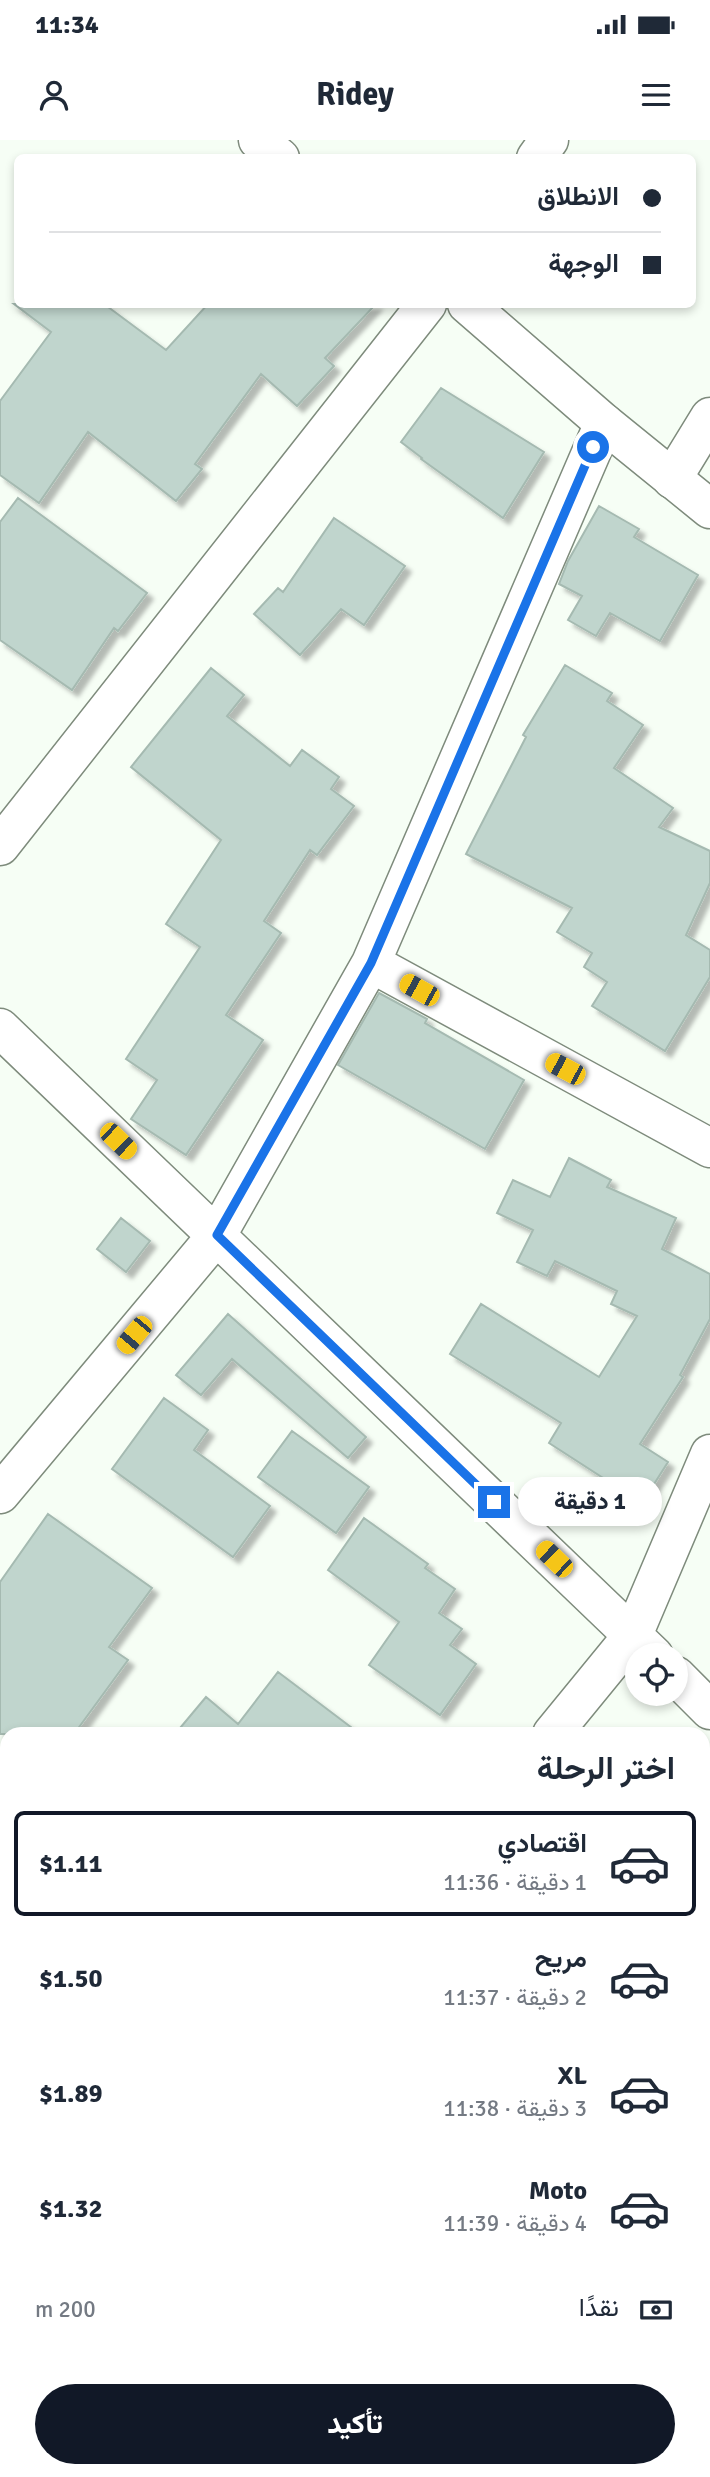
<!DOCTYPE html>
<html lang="ar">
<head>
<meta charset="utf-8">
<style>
	body { margin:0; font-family:Signika,Vazirmatn,sans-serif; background:#f6f6f7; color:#1f2937; direction:rtl; height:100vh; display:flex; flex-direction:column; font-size:26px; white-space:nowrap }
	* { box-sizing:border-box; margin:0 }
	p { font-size:23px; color:#747a83 }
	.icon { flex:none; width:38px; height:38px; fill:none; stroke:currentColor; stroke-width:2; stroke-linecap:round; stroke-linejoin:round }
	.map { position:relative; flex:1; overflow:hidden; direction:ltr }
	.details { position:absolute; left:0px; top:1587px; width:710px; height:751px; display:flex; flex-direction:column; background:#fff; border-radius:21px 21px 0 0; box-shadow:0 4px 10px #0003; direction:rtl }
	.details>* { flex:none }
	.top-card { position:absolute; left:14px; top:14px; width:682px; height:154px; border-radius:10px; box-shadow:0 4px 10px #0003; direction:rtl; display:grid; align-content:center; height:154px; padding:0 35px; background:#fff }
	.tools { position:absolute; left:625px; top:1503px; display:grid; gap:14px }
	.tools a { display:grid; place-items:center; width:63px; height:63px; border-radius:50%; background:#fff; box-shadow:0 4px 10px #0003; font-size:35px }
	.end { position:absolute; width:32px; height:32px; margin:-16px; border:9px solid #1a73e8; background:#fff; box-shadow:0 0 0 4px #fff }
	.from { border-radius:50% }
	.bubble { position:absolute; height:49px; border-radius:24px; background:#fff; box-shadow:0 4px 10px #0003; font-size:23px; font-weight:800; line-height:49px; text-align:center; direction:rtl }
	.car { position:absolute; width:21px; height:42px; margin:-21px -10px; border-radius:9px; box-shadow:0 0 5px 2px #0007; background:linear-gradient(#f5c518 24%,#345 0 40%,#f5c518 0 76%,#345 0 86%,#f5c518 0) }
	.top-card b { display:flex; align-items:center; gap:24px; height:66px; font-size:26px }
	.top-card b+b { border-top:2px solid #e0e1e3 }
	.top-card i { width:18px; height:18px; background:#1f2937 }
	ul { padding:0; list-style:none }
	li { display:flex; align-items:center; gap:21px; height:105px; margin:0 14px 10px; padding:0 21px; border:4px solid transparent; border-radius:10px }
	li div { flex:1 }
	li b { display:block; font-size:26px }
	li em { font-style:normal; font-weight:800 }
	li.selected { border-color:#111827 }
	li>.icon { width:63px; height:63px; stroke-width:1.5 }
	h2 { padding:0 35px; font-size:32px; line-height:84px }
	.pay { display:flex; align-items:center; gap:18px; height:77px; padding:0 35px; font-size:26px }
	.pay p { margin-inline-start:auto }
	.cta { display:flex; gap:14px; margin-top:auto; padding:14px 35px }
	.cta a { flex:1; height:80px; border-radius:42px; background:#111827; color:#fff; font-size:28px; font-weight:800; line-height:80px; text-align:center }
	.status { display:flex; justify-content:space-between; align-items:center; height:49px; padding:0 35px; background:#fff; direction:ltr }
	.status svg { height:19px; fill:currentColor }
	header { display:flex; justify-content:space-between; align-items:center; height:91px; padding:0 35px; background:#fff; font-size:32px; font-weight:800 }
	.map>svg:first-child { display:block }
	.building { fill:#c0d5cd; stroke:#a5bab1; stroke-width:2; filter:url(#shadow) }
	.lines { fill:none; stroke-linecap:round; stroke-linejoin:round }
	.minor-casing { stroke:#7e8b7c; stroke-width:41 }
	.major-casing { stroke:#7e8b7c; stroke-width:41 }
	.minor { stroke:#fff; stroke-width:38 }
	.major { stroke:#fff; stroke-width:38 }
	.route { stroke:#1a73e8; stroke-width:9 }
</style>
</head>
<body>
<div class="status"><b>11:34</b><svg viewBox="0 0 49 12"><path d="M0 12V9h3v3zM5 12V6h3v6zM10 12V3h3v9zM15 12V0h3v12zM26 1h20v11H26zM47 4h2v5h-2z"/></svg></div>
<header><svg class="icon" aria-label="menu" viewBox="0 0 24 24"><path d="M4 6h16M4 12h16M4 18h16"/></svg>Ridey<svg class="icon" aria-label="person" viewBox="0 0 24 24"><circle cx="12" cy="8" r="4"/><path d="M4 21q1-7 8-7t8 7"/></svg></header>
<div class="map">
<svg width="710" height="2337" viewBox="0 0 710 2337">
	<defs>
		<filter id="shadow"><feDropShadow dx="6" dy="6" stdDeviation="2" flood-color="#0004"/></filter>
	</defs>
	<rect width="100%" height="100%" fill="#f6fef5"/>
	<path class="building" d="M14 164H104L166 210 208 164H376L325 218 334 226 297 266 261 234 195 324 202 329 176 361 88 292 39 363 0 335V261L51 192Z
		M441 248 544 312 503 378 421 319 422 318 401 302Z
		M18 358 147 453 118 491 114 488 72 550 0 500V382Z
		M599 366 639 389 634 397 698 435 660 501 610 473 596 496 568 480 582 456 559 444 568 421Z
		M334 378 405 426 364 485 341 469 300 515 254 474 278 448 283 452Z
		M565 525 612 553 607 561 643 585 614 628 673 668 659 687 710 711V743L686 795 710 810V837L665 911 592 866 607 842 584 827 592 813 557 792 572 768 466 714 526 597 523 595Z
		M211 528 244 555 227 576 290 626 302 610 339 637 331 649 354 666 317 715 310 710 264 781 281 793 226 875 263 900 186 1015 131 979 157 940 126 919 200 807 166 784 221 700 131 627Z
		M379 853 427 879 425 883 524 940 485 1009 338 925Z
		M569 1018 611 1040 607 1047 676 1078 662 1109 710 1134V1179L680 1235 683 1237 640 1304 668 1322 642 1363 549 1303 561 1283 450 1214 481 1164 599 1237 637 1176 611 1164 617 1151 555 1121 547 1136 517 1122 533 1090 497 1073 513 1040 550 1057Z
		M121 1078 150 1101 126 1132 97 1109Z
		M228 1174 366 1297 348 1318 232 1219 201 1255 176 1235Z
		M164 1258 208 1290 194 1310 270 1366 233 1417 112 1329Z
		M292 1291 369 1347 336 1393 258 1337Z
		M48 1374 152 1448 109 1507 128 1520 74 1594H0V1442Z
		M364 1378 428 1424 425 1428 455 1449 439 1473 462 1489 450 1505 476 1524 440 1575 369 1525 399 1482 328 1430Z
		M278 1532 360 1594H175L206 1557 238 1584Z"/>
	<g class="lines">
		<g class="minor-casing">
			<path id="minor" d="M536 18 549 0
				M672 339 710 277
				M0 706 427 164
				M371 823 710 1008
				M0 888 654 1516
				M0 1354 217 1095 371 823 604 283
				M676 1536 710 1570
				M552 1594 633 1495 710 1314
				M0 1634 7 1641
				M0 2075 7 2080
				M704 2250 710 2256
				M133 2337 138 2331"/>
		</g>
		<g class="major-casing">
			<path id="major" d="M258 0 280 18
				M467 164 604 283 710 369"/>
		</g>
		<use href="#minor" class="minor"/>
		<use href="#major" class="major"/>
	</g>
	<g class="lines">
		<path class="route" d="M494 1362 217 1095 371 823 593 307"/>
	</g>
</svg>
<div class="tools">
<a><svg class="icon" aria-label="locate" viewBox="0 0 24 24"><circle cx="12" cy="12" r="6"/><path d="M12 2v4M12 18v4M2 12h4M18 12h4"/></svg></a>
</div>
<i class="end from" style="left:593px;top:307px"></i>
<i class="end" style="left:494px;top:1362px"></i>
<div class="bubble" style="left:518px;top:1337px;width:144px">1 دقيقة</div>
<i class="car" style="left:419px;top:850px;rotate:299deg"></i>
<i class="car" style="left:565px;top:929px;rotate:298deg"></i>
<i class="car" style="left:118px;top:1001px;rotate:134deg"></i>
<i class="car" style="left:134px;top:1195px;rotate:220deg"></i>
<i class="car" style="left:554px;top:1419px;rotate:314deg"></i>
<div class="top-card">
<b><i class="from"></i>الانطلاق</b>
<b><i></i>الوجهة</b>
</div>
<section class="details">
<h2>اختر الرحلة</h2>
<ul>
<li class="selected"><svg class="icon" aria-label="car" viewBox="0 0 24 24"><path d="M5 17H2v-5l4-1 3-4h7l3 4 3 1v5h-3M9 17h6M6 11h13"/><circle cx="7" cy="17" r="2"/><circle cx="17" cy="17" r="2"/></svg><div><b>اقتصادي</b><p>1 دقيقة · 11:36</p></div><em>$1.11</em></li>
<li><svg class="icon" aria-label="car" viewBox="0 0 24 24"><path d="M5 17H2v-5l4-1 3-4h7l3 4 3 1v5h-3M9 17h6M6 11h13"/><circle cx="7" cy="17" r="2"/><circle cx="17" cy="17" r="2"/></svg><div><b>مريح</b><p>2 دقيقة · 11:37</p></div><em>$1.50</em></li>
<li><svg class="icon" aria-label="car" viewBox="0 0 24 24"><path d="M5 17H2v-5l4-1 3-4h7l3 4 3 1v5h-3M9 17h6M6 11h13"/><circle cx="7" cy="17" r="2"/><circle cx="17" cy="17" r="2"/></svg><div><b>XL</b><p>3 دقيقة · 11:38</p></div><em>$1.89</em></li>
<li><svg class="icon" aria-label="car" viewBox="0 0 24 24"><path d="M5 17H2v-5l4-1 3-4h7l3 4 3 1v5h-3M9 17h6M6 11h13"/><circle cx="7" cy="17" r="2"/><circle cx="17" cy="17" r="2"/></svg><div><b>Moto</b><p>4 دقيقة · 11:39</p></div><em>$1.32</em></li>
</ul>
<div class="pay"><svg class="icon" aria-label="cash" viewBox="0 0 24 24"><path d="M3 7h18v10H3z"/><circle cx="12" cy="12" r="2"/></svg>نقدًا<p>200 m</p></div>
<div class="cta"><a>تأكيد</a></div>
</section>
</div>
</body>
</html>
